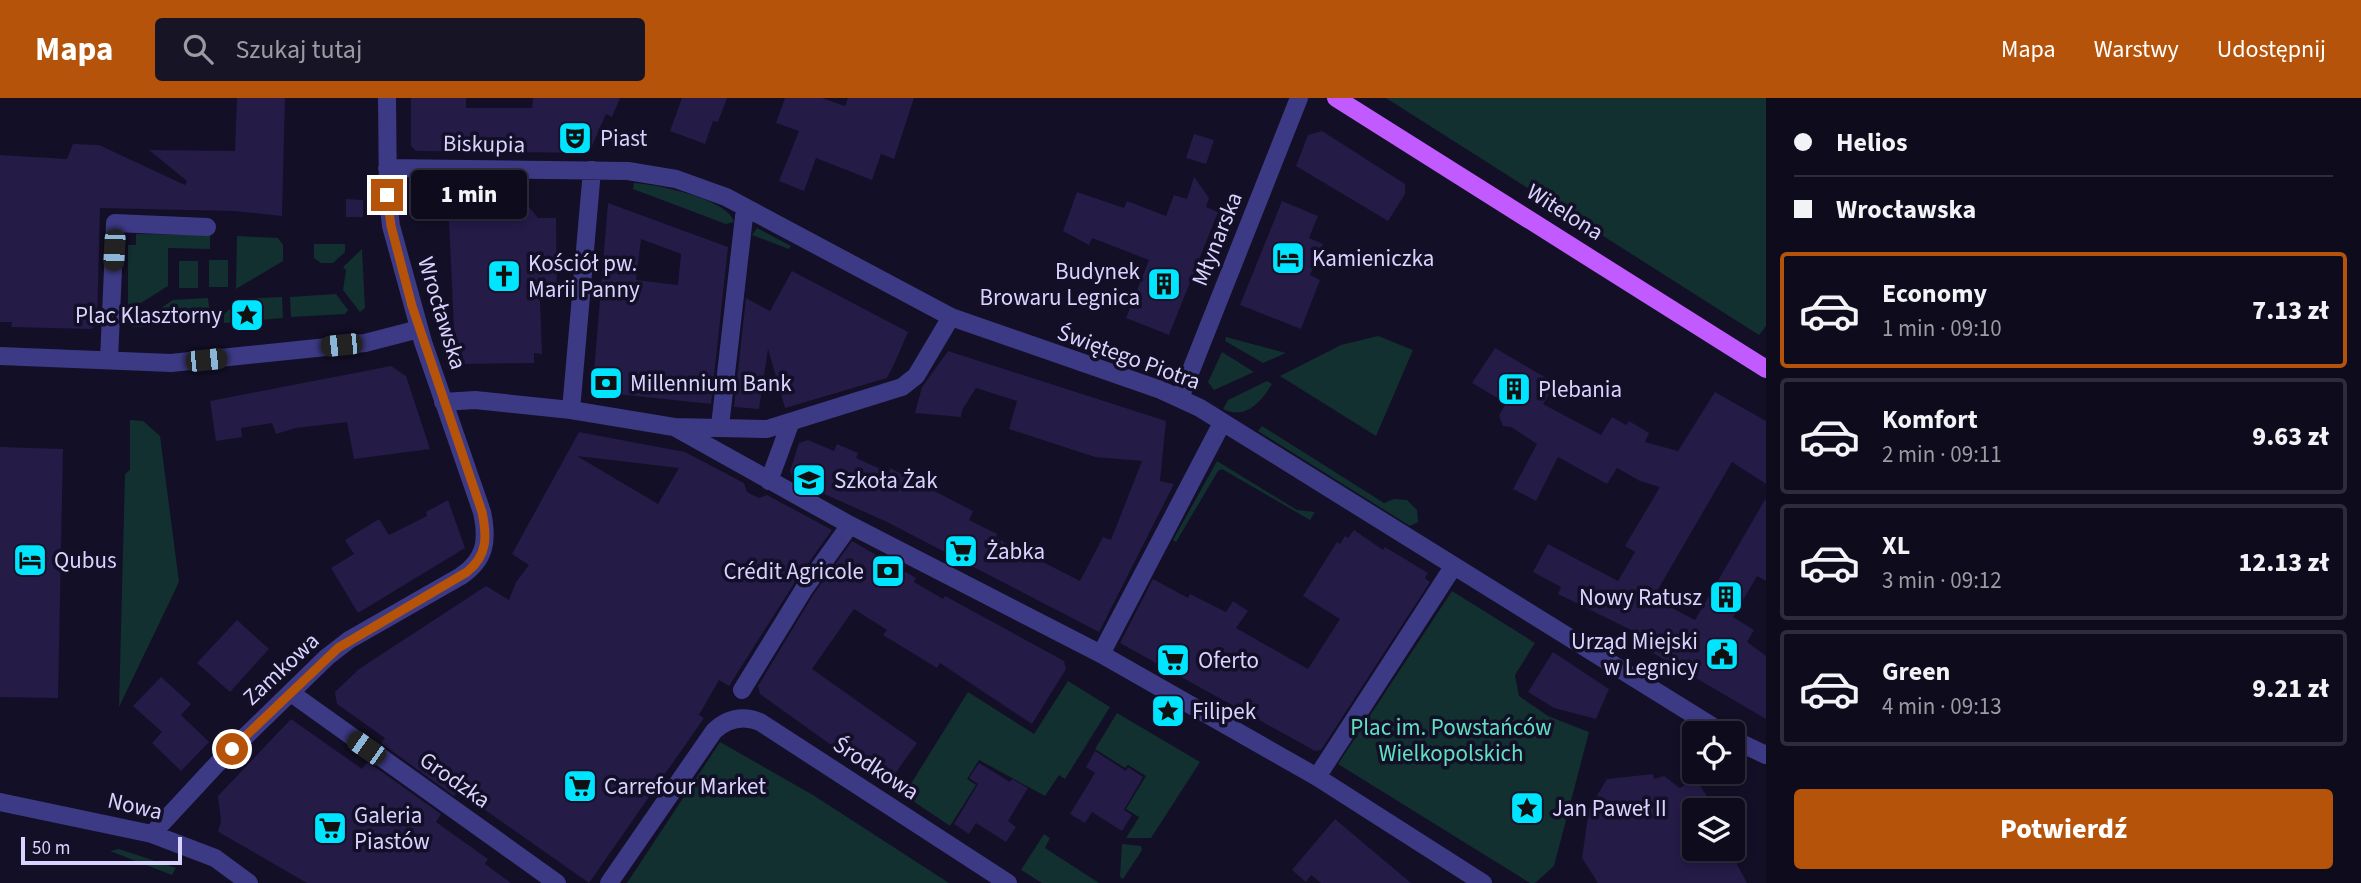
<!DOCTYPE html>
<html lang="pl">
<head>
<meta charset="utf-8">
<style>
	body { margin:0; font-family:"Source Sans 3",sans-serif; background:#171425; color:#f1f3f6; height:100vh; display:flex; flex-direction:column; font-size:26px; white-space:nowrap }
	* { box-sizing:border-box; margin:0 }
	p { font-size:23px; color:#9b9ba3 }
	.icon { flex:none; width:38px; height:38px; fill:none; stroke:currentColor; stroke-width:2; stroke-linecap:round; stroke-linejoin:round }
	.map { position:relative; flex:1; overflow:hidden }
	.details { display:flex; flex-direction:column; background:#0e0b1c; width:595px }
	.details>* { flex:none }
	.top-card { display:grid; align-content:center; height:154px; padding:0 28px; background:#0e0b1c }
	.fabs { position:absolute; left:1682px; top:623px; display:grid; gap:14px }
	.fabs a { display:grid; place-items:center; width:63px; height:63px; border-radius:7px; background:#0e0b1c; box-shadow:0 4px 10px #0003,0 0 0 2px #2e2b3b; font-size:35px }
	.scale { position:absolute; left:21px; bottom:18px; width:161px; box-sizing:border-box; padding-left:7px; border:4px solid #d9d4ff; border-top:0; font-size:19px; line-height:24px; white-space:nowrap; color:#d9d4ff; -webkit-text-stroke:5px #130f26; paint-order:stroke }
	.end { position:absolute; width:32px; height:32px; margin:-16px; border:9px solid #b45309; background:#fff; box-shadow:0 0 0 4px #fff }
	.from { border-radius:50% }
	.bubble { position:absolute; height:49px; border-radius:7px; background:#0e0b1c; box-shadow:0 4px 10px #0003,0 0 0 2px #2e2b3b; font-size:23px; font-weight:800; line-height:49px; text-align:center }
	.car { position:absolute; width:21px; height:42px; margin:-21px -10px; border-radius:9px; box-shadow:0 0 5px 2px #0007; background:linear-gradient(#222 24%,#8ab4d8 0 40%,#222 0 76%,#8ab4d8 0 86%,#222 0) }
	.top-card b { display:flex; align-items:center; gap:24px; height:66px; font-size:26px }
	.top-card b+b { border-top:2px solid #2e2b3b }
	.top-card i { width:18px; height:18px; background:#f1f3f6 }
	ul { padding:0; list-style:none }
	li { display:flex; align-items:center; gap:21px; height:116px; margin:0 14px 10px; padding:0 14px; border:4px solid #2e2b3b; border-radius:7px }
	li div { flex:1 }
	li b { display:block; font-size:26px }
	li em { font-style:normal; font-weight:800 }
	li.current { border-color:#b45309 }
	li>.icon { width:63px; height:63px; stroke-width:1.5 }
	.action { display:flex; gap:14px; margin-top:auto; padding:14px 28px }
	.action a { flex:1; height:80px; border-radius:7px; background:#b45309; color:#fff; font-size:28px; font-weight:800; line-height:80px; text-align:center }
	header { display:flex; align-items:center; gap:42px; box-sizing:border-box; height:98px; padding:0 35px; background:#b45309; color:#fff }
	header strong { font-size:33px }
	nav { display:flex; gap:38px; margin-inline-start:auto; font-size:24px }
	.search { width:490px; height:63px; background:#171425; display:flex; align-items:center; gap:18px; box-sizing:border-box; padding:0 24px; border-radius:7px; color:#9b9ba3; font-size:26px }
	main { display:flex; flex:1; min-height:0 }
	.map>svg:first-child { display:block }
	.green { fill:#12302f }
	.building { fill:#241b47; fill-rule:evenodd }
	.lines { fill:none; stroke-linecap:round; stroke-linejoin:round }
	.street { stroke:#3d3a85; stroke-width:18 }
	.primary { stroke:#c25bff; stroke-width:18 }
	.route { stroke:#b45309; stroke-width:9 }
	.labels { text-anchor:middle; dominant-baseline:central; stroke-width:7; stroke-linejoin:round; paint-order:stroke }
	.poi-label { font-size:23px; fill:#d9d4ff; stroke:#130f26; text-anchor:start }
	.street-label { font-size:23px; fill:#d9d4ff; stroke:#130f26 }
	.park-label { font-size:23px; fill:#5fe0c0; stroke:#130f26 }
</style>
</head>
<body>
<header>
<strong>Mapa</strong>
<div class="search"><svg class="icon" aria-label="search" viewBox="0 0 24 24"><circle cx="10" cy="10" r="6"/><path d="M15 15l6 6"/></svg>Szukaj tutaj</div>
<nav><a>Mapa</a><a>Warstwy</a><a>Udostępnij</a></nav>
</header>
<main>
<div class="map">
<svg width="1766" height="785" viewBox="0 0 1766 785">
	<rect width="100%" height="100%" fill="#130f26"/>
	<path class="green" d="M1386 0H1766V228L1759 237Z
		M634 85C655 86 729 101 734 124L726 126 633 91Z
		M757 130 791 148 789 151 752 137Z
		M136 136 210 137V151L168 150V188L128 213V147H136Z
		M237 138 278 140 283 147V163L236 191Z
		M314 146H345V154L333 165H321L314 160Z
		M362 151 365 210 360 214 343 192 346 172 343 169Z
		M209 162H228V189H209Z
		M179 163H198V190H179Z
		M336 196 348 212 345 216 291 219 290 199Z
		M282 199 283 220 224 225V216L241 201Z
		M208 200 211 226 131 229 173 202Z
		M1378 238 1413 252 1376 338 1280 278 1341 247Z
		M1226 239 1286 255 1263 265 1225 243Z
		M1222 254 1254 274 1214 292 1208 284Z
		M1267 283 1272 286C1261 304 1246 322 1223 311L1228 302Z
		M130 322 143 323 160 338 179 484 119 609 125 376 130 372Z
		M1262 328 1384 405 1394 401 1407 402 1417 412 1418 424 1410 428 1258 333Z
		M1217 363 1297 412 1315 414 1310 422 1222 371 1218 373 1176 444 1173 442Z
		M1452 493 1535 545 1515 577 1519 598 1548 618 1589 634 1554 768 1535 785H1530L1338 666Z
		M1068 583 1110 609 1065 681 1059 677 1045 698 979 662 967 681 976 687 950 728 904 697 968 594 1034 636Z
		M1117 615 1200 664 1151 740H1126L1139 719 1126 711 1146 678 1128 667 1125 670 1095 651Z
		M720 644 813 697 949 785H627Z
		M1044 736 1050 740 1045 750 1099 785H1042L1021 772Z
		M1122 746 1141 748 1142 752 1123 781 1120 779Z
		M119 751 176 770 172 777 110 753Z"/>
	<path class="building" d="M237 0H285L282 118 234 113 100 110 97 226 91 231 11 229 12 224H0V57L67 61 73 46 99 47 185 87 187 83 149 52 235 53Z
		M411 0H466V10H532L533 0H620L612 19 606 16 589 55 416 53 411 48Z
		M682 0H727L718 24 713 23 705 46 670 33Z
		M785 0H822L845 8 848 0H914L894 61 881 56 872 82 816 60 804 93 779 83 799 33 776 25Z
		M1322 33 1405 86V96L1388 123 1296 68 1308 37Z
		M1194 36 1214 42 1206 66 1186 60Z
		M1194 79 1209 100 1206 109 1218 114 1169 237 1126 220 1149 162 1092 140 1089 147 1063 133 1077 94 1124 110 1127 103 1166 118 1174 97 1187 101Z
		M481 89H513V109H529L538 120H556L557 202 540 201 542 256 534 255V265L460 266 461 259 452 258 450 234 454 233 449 122 459 108 481 109Z
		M346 101 363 102V119H346Z
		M1282 103 1318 118 1309 140 1323 146 1310 177 1320 182 1301 231 1240 207Z
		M608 105 728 149 711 306 598 294 593 286ZM641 141 681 156 678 187 636 182Z
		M792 173 908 234 895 264 887 280 785 310 768 251 759 311 734 309 746 200 770 213Z
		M1495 250 1548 281 1543 288 1551 293 1543 306 1601 337 1612 319 1626 327 1629 323 1649 335 1645 344 1678 353 1715 294 1766 323V386L1732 364 1653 500 1695 522 1766 400V483L1757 478 1733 519 1754 532 1747 544 1766 558V621L1641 548 1647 540 1558 496 1561 489 1533 474 1548 446 1618 483 1635 454 1625 448 1660 389 1640 383 1617 370 1607 386 1558 359 1536 403 1513 391 1537 346 1511 329 1503 328 1499 318 1506 305 1472 285Z
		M948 253 1166 323 1160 383 1174 386 1099 534 887 424 793 382 790 373 799 345 808 342 834 353 837 346 858 355 856 360 889 375 890 370 973 413 969 422 997 436 996 440 1080 483 1103 439 1111 442 1142 363 1095 359 1009 331 1017 303 976 290 962 312 961 319 915 315 922 289Z
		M391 268 406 278 430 351 354 361 347 324 296 330 276 336 272 325 241 330 242 339 216 343 210 303Z
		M579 334 685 354 744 385 747 394 759 400 767 397 832 432 795 484 729 588 719 582 699 617 704 620 589 785 458 693 454 698 381 645 385 640 337 606 335 594 359 571 486 488 509 502 516 484 529 467 512 456ZM577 358 679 370 658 406Z
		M0 349 63 351 58 600 0 599Z
		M448 402 465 450 358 515 331 470 354 456 345 442 379 421 389 437 427 418 426 414Z
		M1354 432 1383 452 1385 449 1428 475 1425 480 1430 484 1321 652 1315 653 1120 545 1153 481 1188 500 1190 496 1226 514 1233 503 1248 513 1236 530 1308 571 1340 521 1303 498 1337 444 1340 446 1345 438 1348 440Z
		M852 443 916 480 914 484 943 501 945 498 1064 563 1066 571 1032 626 940 565 937 570 883 537 887 532 854 511 812 571 917 645 887 687 760 596 758 588 813 497Z
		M237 522 269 551 230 594 197 565Z
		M1553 554 1609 591 1596 621 1554 610 1528 594Z
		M161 579 191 606 181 617 209 644 181 673 152 645 162 634 133 608Z
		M291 621 362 671 368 664 441 716 436 724 488 761 485 766 511 785H307L222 736 218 733 221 724 218 698Z
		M1095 653 1126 673 1128 669 1143 679 1124 712 1132 717 1122 733 1092 714 1085 725 1070 716 1095 675 1086 669Z
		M979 665 1010 684 1012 681 1028 690 1008 723 1016 729 1006 744 976 725 969 736 954 726 978 686 969 680Z
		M1653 676 1654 681 1664 678 1680 690 1695 680 1716 712H1694V751H1729L1747 785H1598L1582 760 1589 711 1607 681Z
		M1335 721 1411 785H1321L1311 777 1306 784 1292 772Z"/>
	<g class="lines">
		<path class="street" d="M387 70 628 73 676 81 726 99 951 219 1161 292 1200 310 1723 635
			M0 258 171 265 365 245 419 231
			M109 262 115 125 207 129
			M1180 300 1299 0
			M443 304 475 302 571 312 674 329 850 427 1101 556 1317 679 1483 785
			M571 312 592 72
			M720 328 745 110
			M674 329 767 331 902 289 916 278 951 219
			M769 383 790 326
			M1101 556 1222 325
			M742 592 804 491 850 427
			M291 595 557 785
			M1732 641 1766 657
			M1317 679 1453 469
			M0 704 152 736 215 760 249 785
			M152 736 217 666 327 559 349 542 461 478C486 461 488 442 482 414L423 244 391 128 388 101 387 0
			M609 785 714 633C728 620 743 617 760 624L1008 785"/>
		<path class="primary" d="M1336 0 1766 271"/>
	</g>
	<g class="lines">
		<path class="route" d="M232 651 338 550 467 474C488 457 487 438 482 414L412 208 391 128 387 97"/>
	</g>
	<defs>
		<g id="theatre-square" transform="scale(1.75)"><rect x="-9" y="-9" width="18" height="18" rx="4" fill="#00e5ff" stroke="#130f26"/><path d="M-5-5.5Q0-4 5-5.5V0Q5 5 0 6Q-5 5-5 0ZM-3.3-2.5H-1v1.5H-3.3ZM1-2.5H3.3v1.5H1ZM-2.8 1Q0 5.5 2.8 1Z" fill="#111"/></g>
		<g id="hotel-square" transform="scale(1.75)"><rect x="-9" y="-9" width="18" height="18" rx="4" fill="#00e5ff" stroke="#130f26"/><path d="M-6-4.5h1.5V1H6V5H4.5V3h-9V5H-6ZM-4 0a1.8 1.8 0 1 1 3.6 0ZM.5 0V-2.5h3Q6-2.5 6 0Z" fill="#111"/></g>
		<g id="church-square" transform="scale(1.75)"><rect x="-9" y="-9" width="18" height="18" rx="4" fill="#00e5ff" stroke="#130f26"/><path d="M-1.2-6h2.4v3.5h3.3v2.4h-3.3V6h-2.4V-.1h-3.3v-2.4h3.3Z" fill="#111"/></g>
		<g id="building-square" transform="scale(1.75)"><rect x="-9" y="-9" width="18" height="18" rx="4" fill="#00e5ff" stroke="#130f26"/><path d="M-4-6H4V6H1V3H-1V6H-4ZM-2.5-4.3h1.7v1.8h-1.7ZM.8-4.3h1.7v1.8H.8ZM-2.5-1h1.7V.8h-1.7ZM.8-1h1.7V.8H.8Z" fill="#111"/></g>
		<g id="sight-square" transform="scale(1.75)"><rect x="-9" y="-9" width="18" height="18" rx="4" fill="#00e5ff" stroke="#130f26"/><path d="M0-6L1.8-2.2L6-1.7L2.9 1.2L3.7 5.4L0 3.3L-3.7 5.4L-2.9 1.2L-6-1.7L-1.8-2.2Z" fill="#111"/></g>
		<g id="bank-square" transform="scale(1.75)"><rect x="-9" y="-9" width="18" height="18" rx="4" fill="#00e5ff" stroke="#130f26"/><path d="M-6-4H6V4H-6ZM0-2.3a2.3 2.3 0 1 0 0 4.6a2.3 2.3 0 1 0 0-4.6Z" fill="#111"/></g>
		<g id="school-square" transform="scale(1.75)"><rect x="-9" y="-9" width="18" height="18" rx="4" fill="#00e5ff" stroke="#130f26"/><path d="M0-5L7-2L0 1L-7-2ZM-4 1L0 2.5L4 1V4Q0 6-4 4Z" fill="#111"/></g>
		<g id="supermarket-square" transform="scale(1.75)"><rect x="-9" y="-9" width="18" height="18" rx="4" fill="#00e5ff" stroke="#130f26"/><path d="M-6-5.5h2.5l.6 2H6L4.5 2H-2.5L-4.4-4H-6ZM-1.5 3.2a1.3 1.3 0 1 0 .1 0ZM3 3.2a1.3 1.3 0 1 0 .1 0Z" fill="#111"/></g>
		<g id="civic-square" transform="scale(1.75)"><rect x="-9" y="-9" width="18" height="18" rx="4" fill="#00e5ff" stroke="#130f26"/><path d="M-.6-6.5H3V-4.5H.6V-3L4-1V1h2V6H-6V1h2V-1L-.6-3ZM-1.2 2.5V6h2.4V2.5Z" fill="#111"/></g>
	</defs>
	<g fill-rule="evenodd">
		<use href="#theatre-square" x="575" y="40"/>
		<use href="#hotel-square" x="1288" y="160"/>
		<use href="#church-square" x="504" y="178"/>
		<use href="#building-square" x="1164" y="186"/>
		<use href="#sight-square" x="247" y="217"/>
		<use href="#bank-square" x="606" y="285"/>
		<use href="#building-square" x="1514" y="291"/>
		<use href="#school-square" x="809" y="382"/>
		<use href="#supermarket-square" x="961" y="453"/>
		<use href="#hotel-square" x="30" y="462"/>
		<use href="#bank-square" x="888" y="473"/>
		<use href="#building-square" x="1726" y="499"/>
		<use href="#civic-square" x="1722" y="556"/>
		<use href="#supermarket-square" x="1173" y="562"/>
		<use href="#sight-square" x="1168" y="613"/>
		<use href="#supermarket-square" x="580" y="688"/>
		<use href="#sight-square" x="1527" y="710"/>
		<use href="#supermarket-square" x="330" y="730"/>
	</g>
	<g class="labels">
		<g class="poi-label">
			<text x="600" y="40">Piast</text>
			<text x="1312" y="160">Kamieniczka</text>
			<text x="528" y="165">Kościół pw.<tspan x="528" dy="26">Marii Panny</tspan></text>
			<text x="1140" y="173" text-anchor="end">Budynek<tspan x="1140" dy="26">Browaru Legnica</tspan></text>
			<text x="222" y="217" text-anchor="end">Plac Klasztorny</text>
			<text x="630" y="285">Millennium Bank</text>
			<text x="1538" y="291">Plebania</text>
			<text x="834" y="382">Szkoła Żak</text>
			<text x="986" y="453">Żabka</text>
			<text x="54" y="462">Qubus</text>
			<text x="864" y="473" text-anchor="end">Crédit Agricole</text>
			<text x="1702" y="499" text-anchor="end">Nowy Ratusz</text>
			<text x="1698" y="543" text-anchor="end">Urząd Miejski<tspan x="1698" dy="26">w Legnicy</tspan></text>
			<text x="1198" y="562">Oferto</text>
			<text x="1192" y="613">Filipek</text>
			<text x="604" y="688">Carrefour Market</text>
			<text x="1552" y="710">Jan Paweł II</text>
			<text x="354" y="717">Galeria<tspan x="354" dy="26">Piastów</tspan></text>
		</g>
		<g class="street-label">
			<text transform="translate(484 46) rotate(1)">Biskupia</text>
			<text transform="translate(1565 114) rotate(32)">Witelona</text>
			<text transform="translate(1217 141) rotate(-68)">Młynarska</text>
			<text transform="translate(442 215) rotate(73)">Wrocławska</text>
			<text transform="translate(1129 259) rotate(20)">Świętego Piotra</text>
			<text transform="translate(281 571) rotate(-43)">Zamkowa</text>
			<text transform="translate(876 670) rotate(33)">Środkowa</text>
			<text transform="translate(455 682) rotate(35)">Grodzka</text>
			<text transform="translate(135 708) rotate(13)">Nowa</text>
		</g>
		<g class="park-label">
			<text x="1451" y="629">Plac im. Powstańców<tspan x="1451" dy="26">Wielkopolskich</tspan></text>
		</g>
	</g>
</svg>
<div class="fabs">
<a><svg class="icon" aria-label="locate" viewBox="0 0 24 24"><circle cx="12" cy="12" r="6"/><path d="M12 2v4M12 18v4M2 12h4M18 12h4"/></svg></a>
<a><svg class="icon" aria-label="layers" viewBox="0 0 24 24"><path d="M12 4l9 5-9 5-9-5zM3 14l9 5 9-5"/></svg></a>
</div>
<div class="scale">50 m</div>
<i class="end from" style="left:232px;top:651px"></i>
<i class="end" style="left:387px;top:97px"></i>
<div class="bubble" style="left:411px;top:72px;width:116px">1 min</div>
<i class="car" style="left:114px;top:152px;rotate:183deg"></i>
<i class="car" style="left:341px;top:247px;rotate:264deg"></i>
<i class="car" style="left:206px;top:262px;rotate:84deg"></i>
<i class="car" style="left:366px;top:650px;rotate:305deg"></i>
</div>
<section class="details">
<div class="top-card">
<b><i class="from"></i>Helios</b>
<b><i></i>Wrocławska</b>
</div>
<ul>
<li class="current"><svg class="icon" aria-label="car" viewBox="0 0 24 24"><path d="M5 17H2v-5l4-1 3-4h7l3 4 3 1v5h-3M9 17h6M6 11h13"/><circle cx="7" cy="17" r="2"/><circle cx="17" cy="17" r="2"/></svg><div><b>Economy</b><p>1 min · 09:10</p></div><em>7.13 zł</em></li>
<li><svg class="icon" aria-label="car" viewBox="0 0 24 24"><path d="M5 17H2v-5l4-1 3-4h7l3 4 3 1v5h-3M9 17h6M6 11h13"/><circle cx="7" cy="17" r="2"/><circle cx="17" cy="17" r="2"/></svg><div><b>Komfort</b><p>2 min · 09:11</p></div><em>9.63 zł</em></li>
<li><svg class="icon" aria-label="car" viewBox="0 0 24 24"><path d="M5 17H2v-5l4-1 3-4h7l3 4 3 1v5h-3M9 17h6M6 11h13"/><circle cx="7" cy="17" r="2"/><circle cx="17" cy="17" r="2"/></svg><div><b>XL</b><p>3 min · 09:12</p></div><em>12.13 zł</em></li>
<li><svg class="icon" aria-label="car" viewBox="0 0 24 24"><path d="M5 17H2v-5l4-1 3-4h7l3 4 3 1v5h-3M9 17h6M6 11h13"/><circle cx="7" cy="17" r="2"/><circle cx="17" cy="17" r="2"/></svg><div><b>Green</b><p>4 min · 09:13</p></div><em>9.21 zł</em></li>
</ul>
<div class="action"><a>Potwierdź</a></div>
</section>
</main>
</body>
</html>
